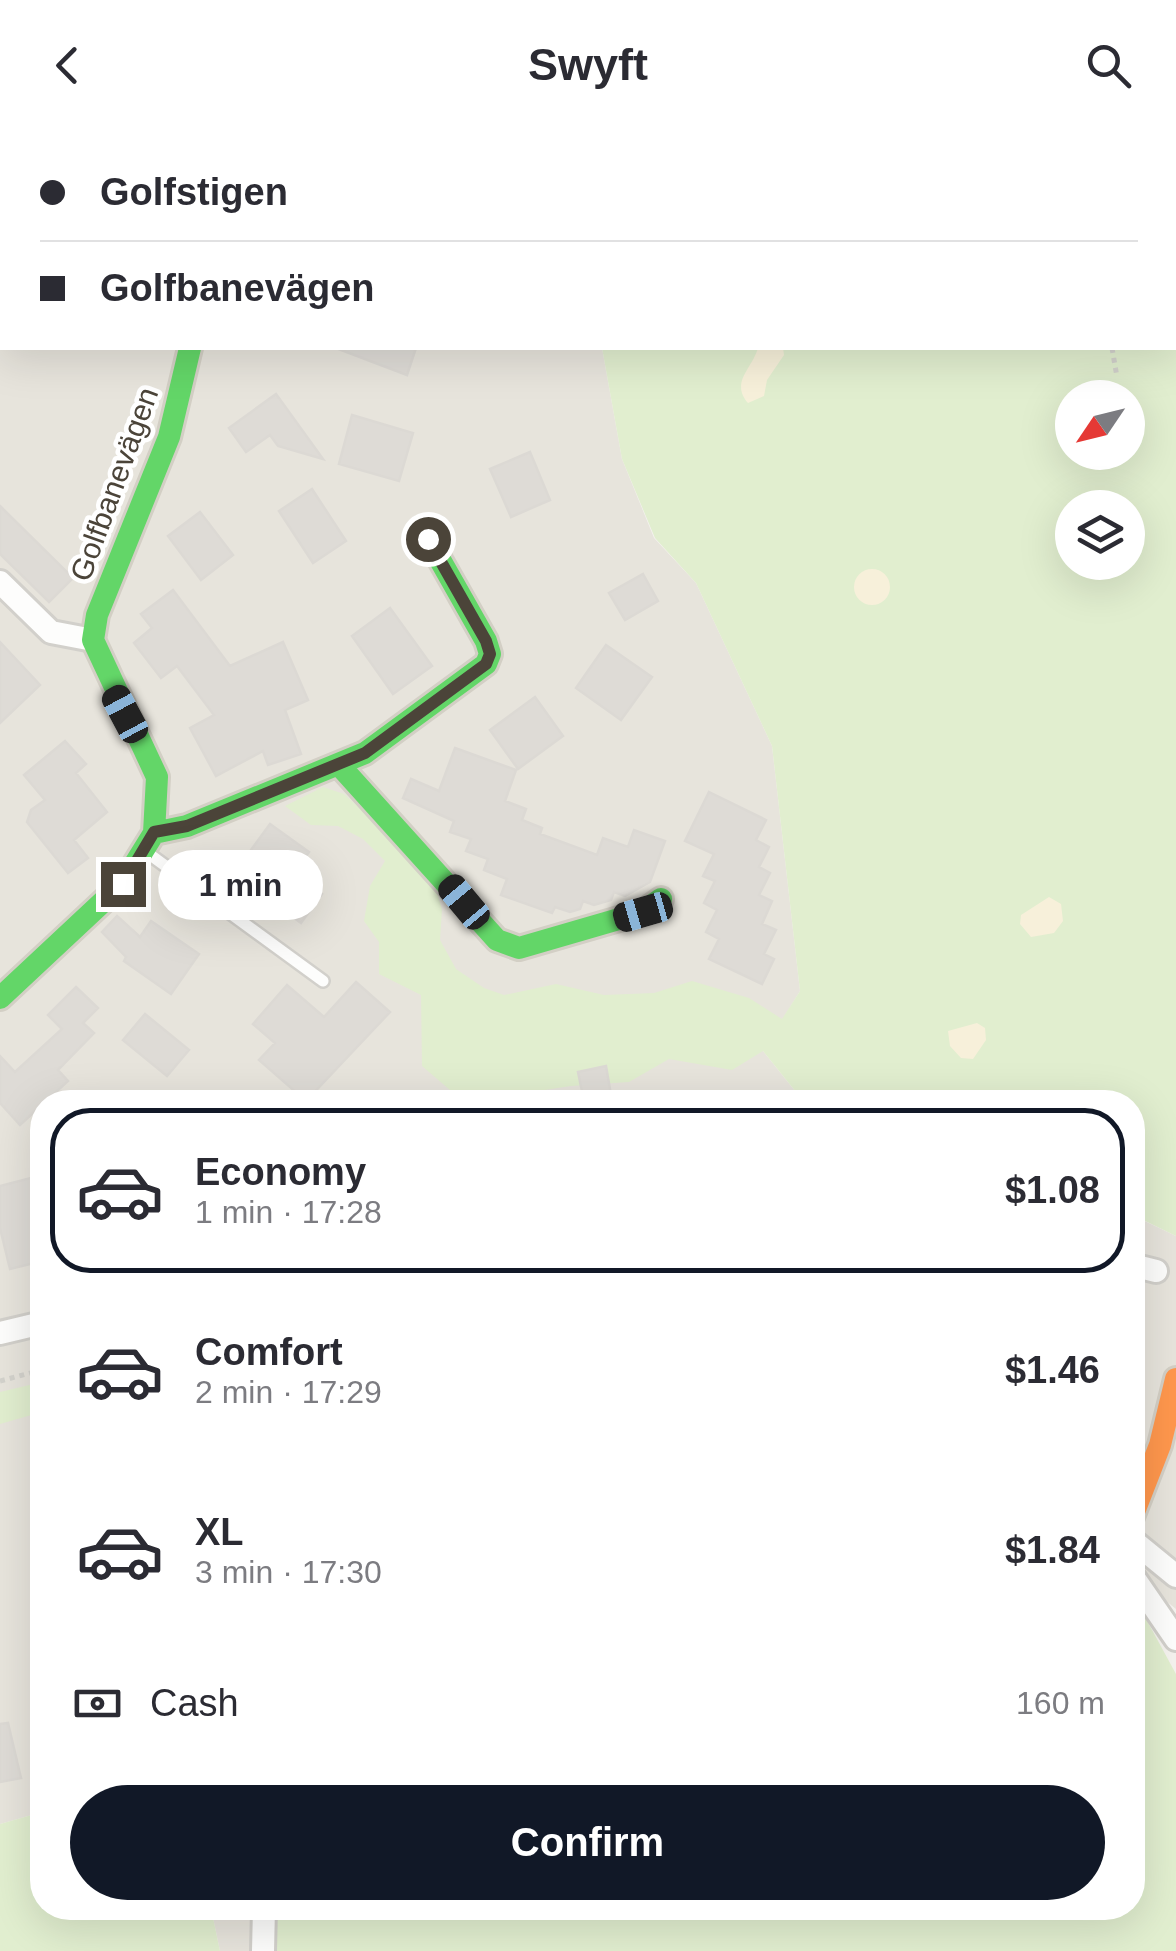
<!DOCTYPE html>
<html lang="en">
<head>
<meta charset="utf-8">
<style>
	body { margin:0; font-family:Helvetica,sans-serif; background:#f2f2f3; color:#2b2b33; height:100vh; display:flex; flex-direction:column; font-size:38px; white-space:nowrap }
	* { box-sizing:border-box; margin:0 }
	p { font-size:32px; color:#7c7c81 }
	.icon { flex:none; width:55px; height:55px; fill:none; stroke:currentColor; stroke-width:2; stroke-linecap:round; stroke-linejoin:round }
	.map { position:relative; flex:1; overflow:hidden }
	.drawer { position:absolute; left:30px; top:960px; width:1115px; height:830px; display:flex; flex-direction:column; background:#fff; border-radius:40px; box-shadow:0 10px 40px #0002 }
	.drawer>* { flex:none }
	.guide { position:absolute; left:0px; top:0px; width:1178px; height:220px; box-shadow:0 10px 40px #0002; display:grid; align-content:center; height:220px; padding:0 40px; background:#fff }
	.needle { width:65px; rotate:235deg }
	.controls { position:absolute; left:1055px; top:250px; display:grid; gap:20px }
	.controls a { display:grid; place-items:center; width:90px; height:90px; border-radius:50%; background:#fff; box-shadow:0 10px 40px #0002; font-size:50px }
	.end { position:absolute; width:45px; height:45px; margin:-22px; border:12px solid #4b4439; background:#fff; box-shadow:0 0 0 5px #fff }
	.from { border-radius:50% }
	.bubble { position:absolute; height:70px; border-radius:35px; background:#fff; box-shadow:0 10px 40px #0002; font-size:32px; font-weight:800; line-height:70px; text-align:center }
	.car { position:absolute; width:30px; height:60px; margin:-30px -15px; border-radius:12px; box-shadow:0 0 8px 2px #0007; background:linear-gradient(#222 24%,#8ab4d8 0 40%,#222 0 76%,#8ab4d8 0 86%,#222 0) }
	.guide b { display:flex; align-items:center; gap:35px; height:95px; font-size:38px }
	.guide b+b { border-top:2px solid #e1e1e2 }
	.guide i { width:25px; height:25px; background:#2b2b33 }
	ul { padding:18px 0 0; list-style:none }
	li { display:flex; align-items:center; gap:30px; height:165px; margin:0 20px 15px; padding:0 20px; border:5px solid transparent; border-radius:40px }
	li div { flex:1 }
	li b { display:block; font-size:38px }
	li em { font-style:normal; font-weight:800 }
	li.selected { border-color:#111827 }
	li>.icon { width:90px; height:90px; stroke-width:1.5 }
	.pay { display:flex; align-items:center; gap:25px; height:110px; padding:0 40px; font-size:38px }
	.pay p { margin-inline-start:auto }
	.primary-button { display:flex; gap:20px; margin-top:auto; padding:20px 40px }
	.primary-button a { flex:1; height:115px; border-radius:60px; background:#111827; color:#fff; font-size:40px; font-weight:800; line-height:115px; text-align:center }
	header { display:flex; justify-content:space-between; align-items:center; height:130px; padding:0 40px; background:#fff; font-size:45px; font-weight:800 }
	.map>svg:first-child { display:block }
	.residential { fill:#e7e4dc }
	.green { fill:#e1eecf; fill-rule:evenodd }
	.sand { fill:#f7f0da }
	.building { fill:#dedbd6; stroke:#dcd9d4; stroke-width:2.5 }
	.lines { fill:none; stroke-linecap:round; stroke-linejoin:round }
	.lane-casing { stroke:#d2d0cb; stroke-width:16 }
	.street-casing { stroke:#d2d0cb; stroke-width:28 }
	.fast-casing { stroke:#d3cfc5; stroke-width:28 }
	.slow-casing { stroke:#d3cfc5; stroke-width:28 }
	.path { stroke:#d3d2cc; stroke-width:5; stroke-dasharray:5 5; stroke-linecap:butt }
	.lane { stroke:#fdfdfc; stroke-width:11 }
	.street { stroke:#fdfdfc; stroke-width:22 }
	.fast { stroke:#63d668; stroke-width:22 }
	.slow { stroke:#ff974d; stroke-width:22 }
	.route { stroke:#4b4439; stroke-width:12 }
	.labels { text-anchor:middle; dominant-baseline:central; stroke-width:9; stroke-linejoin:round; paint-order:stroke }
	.street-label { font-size:30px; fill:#4b4439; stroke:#fff }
</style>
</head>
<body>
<header><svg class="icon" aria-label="back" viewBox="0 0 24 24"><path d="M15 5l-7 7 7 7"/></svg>Swyft<svg class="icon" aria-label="search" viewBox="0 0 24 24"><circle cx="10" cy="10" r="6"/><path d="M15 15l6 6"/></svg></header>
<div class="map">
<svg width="1176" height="1821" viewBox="0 0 1176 1821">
	<rect width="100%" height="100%" fill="#f4f2ee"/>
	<path class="residential" d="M0 0H521L2 2V218H602L622 329 654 408 696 453 772 616 800 861 763 921 804 972H42V1682L0 1694Z
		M1132 1085 1176 1106V1479L1133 1444Z
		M211 1778H254L267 1821H220Z"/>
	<path class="green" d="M521 0H1176V1106L1133 1085 1132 972H804L763 921 732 940 669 929 629 952 571 956 464 972 422 936 421 865 379 844V812L364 791 370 756 385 731 363 709 338 696 311 695 285 676 323 657 344 664 432 746 442 779 440 810 456 839 484 858 504 865 556 854 604 865 654 863 692 851 749 868 782 889 800 861 772 616 696 453 655 408 622 329 602 218H1175V2ZM1072 268H1128V322H1072ZM1072 378H1128V432H1072Z
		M42 1252V1282L0 1294V1262Z
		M1133 1465 1176 1544V1821H267L254 1778H1132Z
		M42 1682V1778H211L220 1821H0V1694Z"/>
	<path class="sand" d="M758 218H783L784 225 767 250 764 266 748 273C730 252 752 239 758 218Z
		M854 457a18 18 0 1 1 36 0a18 18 0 1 1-36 0Z
		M1049 767 1061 774 1063 791 1054 803 1031 807 1020 794 1021 785Z
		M977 893 985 898 986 910 973 929 961 928 950 916 948 901Z"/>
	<path class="building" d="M336 218H416L407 245Z
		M276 264 323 329 278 316 270 305 246 322 229 298Z
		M352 285 413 303 399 351 339 334Z
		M530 322 550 370 511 387 490 339Z
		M312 359 346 411 313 433 279 381Z
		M0 376 73 448 49 472 0 424Z
		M200 382 233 425 201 450 168 406Z
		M643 444 658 471 625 490 609 463Z
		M173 460 230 536 283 512 308 570 285 580 301 624 268 635 263 621 216 646 190 598 214 585 177 536 161 548 134 513 152 498 141 484Z
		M390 478 432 536 393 564 352 506Z
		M0 512 40 555 0 593Z
		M606 515 652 547 621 590 576 558Z
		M535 567 563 606 518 639 490 600Z
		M65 611 86 634 76 643 107 682 74 710 88 728 68 743 27 692 31 680 45 670 24 645Z
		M455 618 516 640 505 671 526 679 522 690 542 698 540 704 597 725 603 708 628 717 634 700 665 711 650 752 625 766 614 762 611 770 594 775 583 771 580 779 570 782 555 777 552 783 501 765 507 749 484 740 488 729 466 721 471 709 450 702 454 691 403 668 411 649 439 661Z
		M709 662 766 690 756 710 769 717 759 737 770 743 759 765 772 771 762 794 776 800 764 824 774 829 762 854 709 829 719 809 706 802 717 780 704 773 715 751 703 746 714 724 685 711Z
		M270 694 309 722 293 743 322 764 301 793 234 743Z
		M117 786 140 807 151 791 199 824 171 864 124 831 126 827 102 802Z
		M356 852 390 882 306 971 259 930 275 913 253 894 287 855 324 887Z
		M76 857 98 878 83 893 94 903 58 940 68 951 20 995 0 973V926L15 942 62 899 48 885Z
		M145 884 189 920 167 946 123 910Z
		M606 936 611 965 584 971 578 942Z
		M42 1045V1131L10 1139 0 1098V1056Z
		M8 1593 21 1648 0 1652V1594Z"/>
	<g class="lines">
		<g class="lane-casing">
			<path id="lane" d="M145 721 323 851"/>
		</g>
		<g class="street-casing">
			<path id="street" d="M142 0 143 2
				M0 452 51 502 93 510
				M1132 1135 1156 1141
				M0 1203 42 1193
				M1132 1410 1176 1446
				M1132 1445 1176 1509
				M263 1821 264 1778"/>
		</g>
		<g class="fast-casing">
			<path id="fast" d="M340 636 497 810 519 818 643 782 661 769
				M154 703 187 696 365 623 486 534 490 524 486 511 422 398
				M0 868 123 753 154 703 157 647 93 510 97 485 169 307 190 218"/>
		</g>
		<g class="slow-casing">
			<path id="slow" d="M1132 1387 1160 1315 1176 1249"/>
		</g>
		<path class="path" d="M997 0 999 2
			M1175 61H1176
			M1112 218 1117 247
			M0 1251 42 1240"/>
		<use href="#lane" class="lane"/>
		<use href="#street" class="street"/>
		<use href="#fast" class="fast"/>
		<use href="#slow" class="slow"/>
	</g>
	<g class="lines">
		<path class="route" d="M123 754 154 702 187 696 365 623 486 534 490 524 486 511 428 409"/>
	</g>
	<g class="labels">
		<g class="street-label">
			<text transform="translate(114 354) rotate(-70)">Golfbanevägen</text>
		</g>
	</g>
</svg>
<div class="controls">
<a><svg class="needle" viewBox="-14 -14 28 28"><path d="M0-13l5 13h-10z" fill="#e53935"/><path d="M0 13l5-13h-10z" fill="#7c7c81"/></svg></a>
<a><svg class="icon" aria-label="layers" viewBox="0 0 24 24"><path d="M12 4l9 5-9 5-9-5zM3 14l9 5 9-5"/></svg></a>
</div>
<i class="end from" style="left:428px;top:409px"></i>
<i class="end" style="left:123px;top:754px"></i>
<div class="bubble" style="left:158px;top:720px;width:165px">1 min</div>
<i class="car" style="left:125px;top:584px;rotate:332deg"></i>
<i class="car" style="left:464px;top:772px;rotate:320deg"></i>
<i class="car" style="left:643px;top:782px;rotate:254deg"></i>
<div class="guide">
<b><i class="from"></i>Golfstigen</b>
<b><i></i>Golfbanevägen</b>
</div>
<section class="drawer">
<ul>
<li class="selected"><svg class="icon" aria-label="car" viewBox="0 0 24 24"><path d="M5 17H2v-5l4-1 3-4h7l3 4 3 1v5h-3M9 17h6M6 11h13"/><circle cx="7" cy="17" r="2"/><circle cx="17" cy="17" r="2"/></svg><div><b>Economy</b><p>1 min · 17:28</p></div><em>$1.08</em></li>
<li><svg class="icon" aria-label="car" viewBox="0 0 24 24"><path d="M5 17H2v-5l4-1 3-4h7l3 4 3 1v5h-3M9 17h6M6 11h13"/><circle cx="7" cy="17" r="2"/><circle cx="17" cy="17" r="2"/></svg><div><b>Comfort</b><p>2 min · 17:29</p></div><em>$1.46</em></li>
<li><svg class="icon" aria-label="car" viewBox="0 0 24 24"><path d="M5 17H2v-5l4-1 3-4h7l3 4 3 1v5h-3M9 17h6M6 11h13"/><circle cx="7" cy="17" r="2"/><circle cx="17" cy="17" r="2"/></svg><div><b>XL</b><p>3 min · 17:30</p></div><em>$1.84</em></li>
</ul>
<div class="pay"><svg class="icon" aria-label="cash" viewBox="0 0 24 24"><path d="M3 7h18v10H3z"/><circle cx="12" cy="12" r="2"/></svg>Cash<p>160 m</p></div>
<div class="primary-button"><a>Confirm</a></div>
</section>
</div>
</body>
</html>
